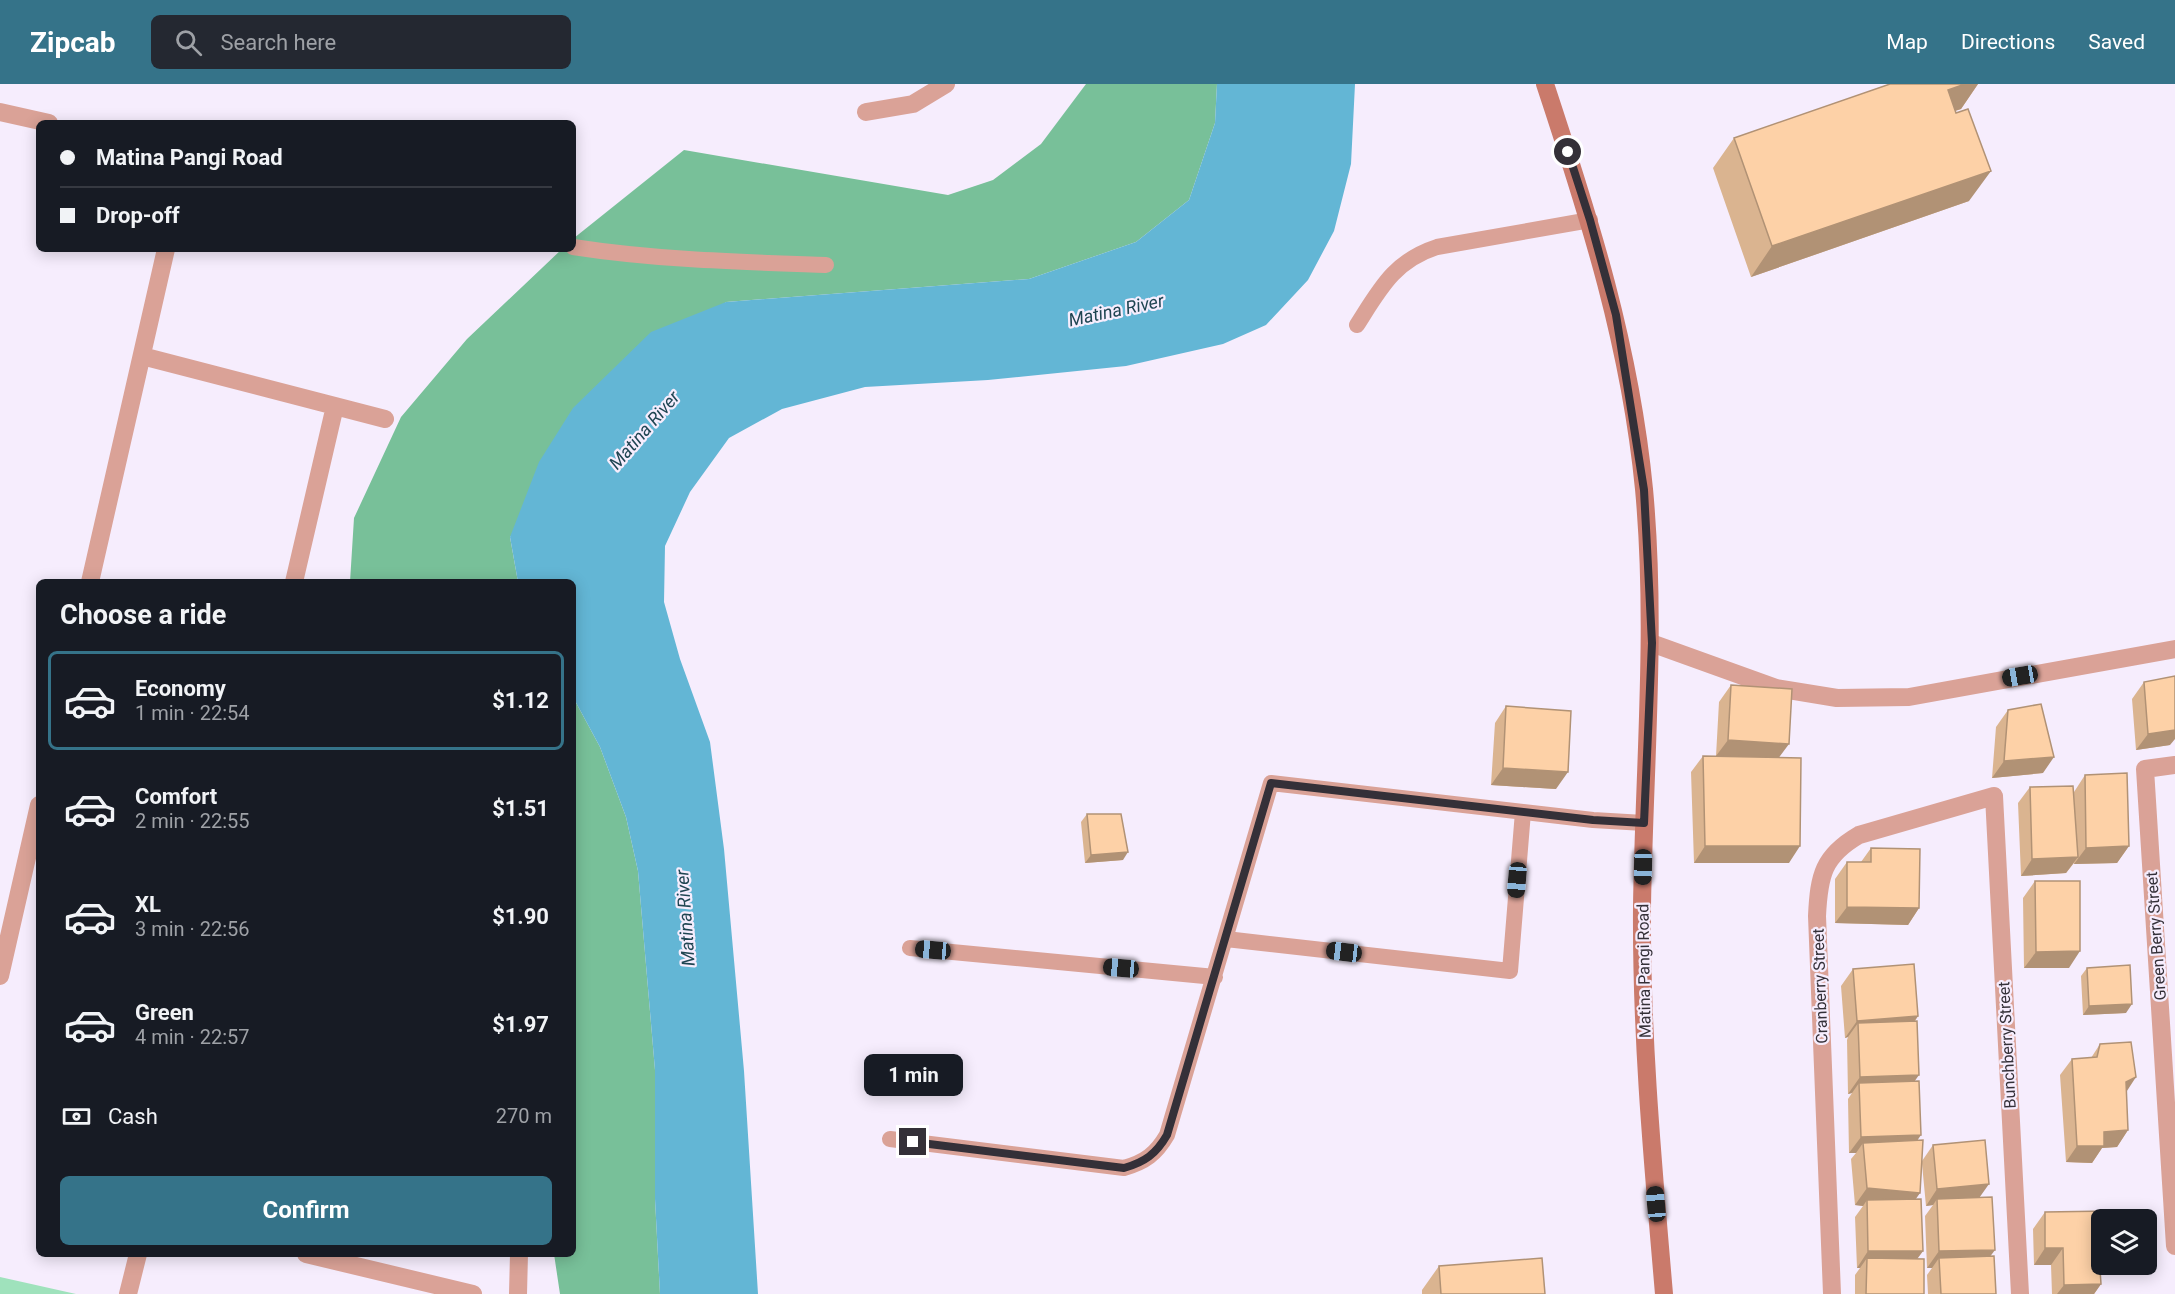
<!DOCTYPE html>
<html lang="en">
<head>
<meta charset="utf-8">
<style>
	body { margin:0; font-family:Roboto,sans-serif; background:#242831; color:#f1f3f6; height:100vh; display:flex; flex-direction:column; font-size:22px; white-space:nowrap }
	* { box-sizing:border-box; margin:0 }
	p { font-size:20px; color:#9ea1a6 }
	.icon { flex:none; width:33px; height:33px; fill:none; stroke:currentColor; stroke-width:2; stroke-linecap:round; stroke-linejoin:round }
	.map { position:relative; flex:1; overflow:hidden }
	.side { position:absolute; left:36px; top:495px; width:540px; height:678px; display:flex; flex-direction:column; background:#171b24; border-radius:9px; box-shadow:0 3px 15px #0003 }
	.side>* { flex:none }
	.top-card { position:absolute; left:36px; top:36px; width:540px; height:132px; border-radius:9px; box-shadow:0 3px 15px #0003; display:grid; align-content:center; height:132px; padding:0 24px; background:#171b24 }
	.tools { position:absolute; left:2091px; top:1125px; display:grid; gap:12px }
	.tools a { display:grid; place-items:center; width:66px; height:66px; border-radius:9px; background:#171b24; box-shadow:0 3px 15px #0003; font-size:30px }
	.end { position:absolute; width:27px; height:27px; margin:-14px; border:8px solid #343038; background:#fff; box-shadow:0 0 0 3px #fff }
	.from { border-radius:50% }
	.bubble { position:absolute; height:42px; border-radius:9px; background:#171b24; box-shadow:0 3px 15px #0003; font-size:20px; font-weight:700; line-height:42px; text-align:center }
	.car { position:absolute; width:18px; height:36px; margin:-18px -9px; border-radius:8px; box-shadow:0 0 4px 2px #0007; background:linear-gradient(#222 24%,#8ab4d8 0 40%,#222 0 76%,#8ab4d8 0 86%,#222 0) }
	.top-card b { display:flex; align-items:center; gap:21px; height:57px; font-size:22px }
	.top-card b+b { border-top:2px solid #363941 }
	.top-card i { width:15px; height:15px; background:#f1f3f6 }
	ul { padding:0; list-style:none }
	li { display:flex; align-items:center; gap:18px; height:99px; margin:0 12px 9px; padding:0 12px; border:3px solid transparent; border-radius:9px }
	li div { flex:1 }
	li b { display:block; font-size:22px }
	li em { font-style:normal; font-weight:700 }
	li.selected { border-color:#357389 }
	li>.icon { width:54px; height:54px; stroke-width:1.5 }
	h2 { padding:0 24px; font-size:27px; line-height:72px }
	.pay { display:flex; align-items:center; gap:15px; height:66px; padding:0 24px; font-size:22px }
	.pay p { margin-inline-start:auto }
	.action { display:flex; gap:12px; margin-top:auto; padding:12px 24px }
	.action a { flex:1; height:69px; border-radius:9px; background:#357389; color:#fff; font-size:24px; font-weight:700; line-height:69px; text-align:center }
	header { display:flex; align-items:center; gap:36px; box-sizing:border-box; height:84px; padding:0 30px; background:#357389; color:#fff }
	header strong { font-size:28px }
	nav { display:flex; gap:33px; margin-inline-start:auto; font-size:21px }
	.search { width:420px; height:54px; background:#242831; display:flex; align-items:center; gap:15px; box-sizing:border-box; padding:0 21px; border-radius:9px; color:#9ea1a6; font-size:22px }
	.map>svg:first-child { display:block }
	.green { fill:#9fe2bc }
	.forest { fill:#78c099 }
	.water { fill:#63b6d5 }
	.lines { fill:none; stroke-linecap:round; stroke-linejoin:round }
	.lane { stroke:#daa297; stroke-width:16 }
	.street { stroke:#daa297; stroke-width:18 }
	.secondary { stroke:#ca7a6b; stroke-width:18 }
	.wall { fill:#dab490 }
	.shaded-wall { fill:#b19275 }
	.building { fill:#fdd1a7; stroke:#b19275; stroke-width:1.5 }
	.route { stroke:#343038; stroke-width:8 }
	.labels { text-anchor:middle; dominant-baseline:central; stroke-width:4.5; stroke-linejoin:round; paint-order:stroke }
	.street-label { font-size:16px; fill:#343038; stroke:#f6edfd }
	.water-label { font-size:18px; font-style:italic; fill:#1f4552; stroke:#f6edfd }
</style>
</head>
<body>
<header>
<strong>Zipcab</strong>
<div class="search"><svg class="icon" aria-label="search" viewBox="0 0 24 24"><circle cx="10" cy="10" r="6"/><path d="M15 15l6 6"/></svg>Search here</div>
<nav><a>Map</a><a>Directions</a><a>Saved</a></nav>
</header>
<div class="map">
<svg width="2175" height="1210" viewBox="0 0 2175 1210">
	<rect width="100%" height="100%" fill="#f6edfd"/>
	<path class="green" d="M0 1193 76 1210H0Z"/>
	<path class="forest" d="M1086 0H1217L1215 39 1189 116 1136 158 1029 195 726 218 510 453 518 498H350L354 434 401 333 467 255 562 165H573L574 154 684 66 948 111 993 96 1041 60Z
		M573 613 600 663 626 733 638 787 655 986V1115L660 1210H560L554 1170H573Z"/>
	<path class="water" d="M1217 0H1355L1351 80 1334 147 1308 196 1266 241 1223 260 1126 282 988 296 865 303 782 325 729 354 690 408 665 462 664 518 680 575 710 658 724 765 744 987 758 1210H660L655 1115V986L638 787 626 733 600 663 573 613V498H518L510 453 539 378 573 324 651 248 726 218 1029 195 1136 158 1189 116 1215 39Z"/>
	<g class="lines">
		<path class="lane" d="M573 163C657 176 742 178 826 181
			M1357 241C1380 205 1394 177 1437 163L1590 136
			M1226 855 1510 887 1523 728
			M910 864 1215 893
			M890 1055 1124 1084C1145 1078 1156 1070 1167 1051L1271 699 1593 736 1644 739"/>
		<path class="street" d="M0 28 49 39
			M866 28 913 20 946 0
			M142 272 385 335
			M90 498 166 165
			M294 498 335 322
			M1651 559 1776 604 1837 614 1909 613 2175 565
			M2175 681 2145 685 2175 1162
			M0 892 39 721
			M306 1170 473 1210
			M128 1210 138 1170
			M518 1210 519 1170
			M1832 1210 1817 832C1819 791 1823 772 1859 751L1994 712 2020 1210"/>
		<path class="secondary" d="M1545 0C1590 136 1630 261 1644 405 1657 545 1644 683 1642 823 1641 953 1653 1081 1664 1210"/>
	</g>
	<path class="wall" d="M1890 0H1978L1961 25 1955 27 1969 117 1751 193 1713 84 1734 54Z
		M2144 598 2170 661 2136 666 2132 615Z
		M1731 601 1779 673 1789 779H1694L1691 688 1703 672H1716L1719 618Z
		M1506 622 1556 705 1491 701 1495 639Z
		M2008 626 2043 689 1992 694 1996 643Z
		M2085 691 2129 762 2117 779 2074 780V779L2066 789 2021 792 2018 719 2030 703 2074 708Z
		M1087 730 1123 776 1085 779 1081 738Z
		M1871 764 1919 824 1908 841 1835 839V795L1847 778H1861Z
		M2035 797 2069 884H2024L2023 814Z
		M2087 884 2126 929 2083 931 2081 892Z
		M1853 885 1918 932 1915 937V997L1918 1056 1922 1077 1933 1061 1980 1113 1996 1210H1928L1927 1191 1932 1184H1927L1925 1132 1933 1121 1926 1122 1922 1080 1920 1109 1915 1115 1923 1167 1917 1175 1924 1210H1855V1191L1860 1184H1857L1855 1133 1863 1122 1855 1121 1851 1075 1856 1069H1849L1848 1015 1852 1009 1848 1010 1847 956 1848 953 1845 954 1841 902Z
		M2100 960 2126 1008 2128 1046 2117 1063 2102 1064 2092 1079 2066 1078 2060 991 2072 975 2091 974Z
		M2045 1128 2102 1180H2103L2100 1185 2101 1200 2094 1210H2052L2051 1181H2034L2033 1145Z
		M1439 1182 1545 1210H1422V1206Z"/>
	<path class="shaded-wall" d="M1965 0H1978L1961 25 1927 36 1948 6Z
		M1991 87 1969 117 1751 193 1772 162Z
		M2175 643V655L2170 661 2136 666 2148 650Z
		M1728 656 1789 660 1777 676 1716 672Z
		M2054 673 2043 689 1992 694 2004 677Z
		M1503 684 1568 688 1556 705 1491 701Z
		M1705 762H1800L1789 779H1694Z
		M2129 762 2117 779 2074 780 2086 764Z
		M1128 768 1123 776 1085 779 1091 771Z
		M2078 773 2066 789 2021 792 2032 775Z
		M1847 823 1919 824 1908 841 1835 839Z
		M2080 867 2069 884H2024L2036 868Z
		M2132 920 2126 929 2083 931 2089 922Z
		M1918 932 1906 949 1858 939 1848 953 1845 954 1857 937Z
		M1919 991 1907 1008 1859 999 1852 1009 1848 1010 1860 993Z
		M2136 993 2125 1010 2126 998Z
		M2128 1046 2117 1063 2102 1064 2092 1079 2066 1078 2077 1062 2104 1048Z
		M1921 1051 1910 1067 1863 1059 1856 1069H1849L1861 1053Z
		M1989 1100 1977 1117 1937 1115 1933 1121 1926 1122 1937 1105Z
		M1867 1104 1920 1109 1908 1126 1867 1116 1863 1122 1855 1121Z
		M2045 1164H2063L2051 1181H2034Z
		M1995 1166 1983 1182 1939 1174 1932 1184H1927L1939 1167Z
		M1868 1167H1923L1911 1183 1867 1174 1860 1184H1857Z
		M2099 1171H2102V1180H2103L2098 1188Z
		M2101 1200 2094 1210H2057L2064 1201Z"/>
	<path class="building" d="M1890 0H1965L1948 6 1956 29 1968 25 1991 87 1772 162 1734 54Z
		M2175 592V646L2148 650 2144 598Z
		M1731 601 1792 605 1789 660 1728 656Z
		M2041 620 2054 673 2004 677 2008 626Z
		M1506 622 1571 627 1568 688 1503 684Z
		M1703 672 1801 674 1800 762H1705Z
		M2127 689 2129 762 2086 764 2085 691Z
		M2073 702 2078 773 2032 775 2030 703Z
		M1087 730H1121L1128 768 1091 771Z
		M1871 764 1920 765 1919 824 1847 823V778H1871Z
		M2035 797H2080V867L2036 868Z
		M1914 880 1918 932 1857 937 1853 885Z
		M2130 881 2132 920 2089 922 2087 884Z
		M1917 937 1919 991 1860 993 1858 939Z
		M2131 958 2136 993 2126 998 2128 1046 2104 1048V1062H2077L2072 975 2097 973 2100 960Z
		M1919 997 1921 1051 1861 1053 1859 999Z
		M1923 1056 1920 1109 1867 1104 1863 1059Z
		M1985 1056 1989 1100 1937 1105 1933 1061Z
		M1992 1113 1995 1166 1939 1167 1937 1115Z
		M1921 1115 1923 1167H1868L1867 1116Z
		M2109 1127V1136H2102V1171H2099L2101 1200 2064 1201 2063 1164H2045V1128Z
		M1994 1172 1996 1210H1941L1939 1174Z
		M1542 1174 1545 1210H1441L1439 1182Z
		M1867 1174 1924 1175V1210H1866Z"/>
	<g class="lines">
		<path class="route" d="M913 1058 1124 1084C1145 1078 1156 1070 1167 1051L1271 699 1593 736 1644 739 1652 559 1644 406 1616 231 1590 136 1568 68"/>
	</g>
	<g class="labels">
		<g class="street-label">
			<text transform="translate(2156 852) rotate(-94)">Green Berry Street</text>
			<text transform="translate(1644 887) rotate(-91)">Matina Pangi Road</text>
			<text transform="translate(1820 902) rotate(-92)">Cranberry Street</text>
			<text transform="translate(2007 961) rotate(-93)">Bunchberry Street</text>
		</g>
		<g class="water-label">
			<text transform="translate(1116 226) rotate(-12)">Matina River</text>
			<text transform="translate(644 346) rotate(-49)">Matina River</text>
			<text transform="translate(685 834) rotate(-94)">Matina River</text>
		</g>
	</g>
</svg>
<div class="tools">
<a><svg class="icon" aria-label="layers" viewBox="0 0 24 24"><path d="M12 4l9 5-9 5-9-5zM3 14l9 5 9-5"/></svg></a>
</div>
<i class="end from" style="left:1568px;top:68px"></i>
<i class="end" style="left:913px;top:1058px"></i>
<div class="bubble" style="left:864px;top:970px;width:99px">1 min</div>
<i class="car" style="left:2020px;top:592px;rotate:260deg"></i>
<i class="car" style="left:1643px;top:783px;rotate:181deg"></i>
<i class="car" style="left:1517px;top:796px;rotate:185deg"></i>
<i class="car" style="left:933px;top:866px;rotate:275deg"></i>
<i class="car" style="left:1344px;top:868px;rotate:277deg"></i>
<i class="car" style="left:1121px;top:884px;rotate:275deg"></i>
<i class="car" style="left:1656px;top:1120px;rotate:355deg"></i>
<div class="top-card">
<b><i class="from"></i>Matina Pangi Road</b>
<b><i></i>Drop-off</b>
</div>
<section class="side">
<h2>Choose a ride</h2>
<ul>
<li class="selected"><svg class="icon" aria-label="car" viewBox="0 0 24 24"><path d="M5 17H2v-5l4-1 3-4h7l3 4 3 1v5h-3M9 17h6M6 11h13"/><circle cx="7" cy="17" r="2"/><circle cx="17" cy="17" r="2"/></svg><div><b>Economy</b><p>1 min · 22:54</p></div><em>$1.12</em></li>
<li><svg class="icon" aria-label="car" viewBox="0 0 24 24"><path d="M5 17H2v-5l4-1 3-4h7l3 4 3 1v5h-3M9 17h6M6 11h13"/><circle cx="7" cy="17" r="2"/><circle cx="17" cy="17" r="2"/></svg><div><b>Comfort</b><p>2 min · 22:55</p></div><em>$1.51</em></li>
<li><svg class="icon" aria-label="car" viewBox="0 0 24 24"><path d="M5 17H2v-5l4-1 3-4h7l3 4 3 1v5h-3M9 17h6M6 11h13"/><circle cx="7" cy="17" r="2"/><circle cx="17" cy="17" r="2"/></svg><div><b>XL</b><p>3 min · 22:56</p></div><em>$1.90</em></li>
<li><svg class="icon" aria-label="car" viewBox="0 0 24 24"><path d="M5 17H2v-5l4-1 3-4h7l3 4 3 1v5h-3M9 17h6M6 11h13"/><circle cx="7" cy="17" r="2"/><circle cx="17" cy="17" r="2"/></svg><div><b>Green</b><p>4 min · 22:57</p></div><em>$1.97</em></li>
</ul>
<div class="pay"><svg class="icon" aria-label="cash" viewBox="0 0 24 24"><path d="M3 7h18v10H3z"/><circle cx="12" cy="12" r="2"/></svg>Cash<p>270 m</p></div>
<div class="action"><a>Confirm</a></div>
</section>
</div>
</body>
</html>
